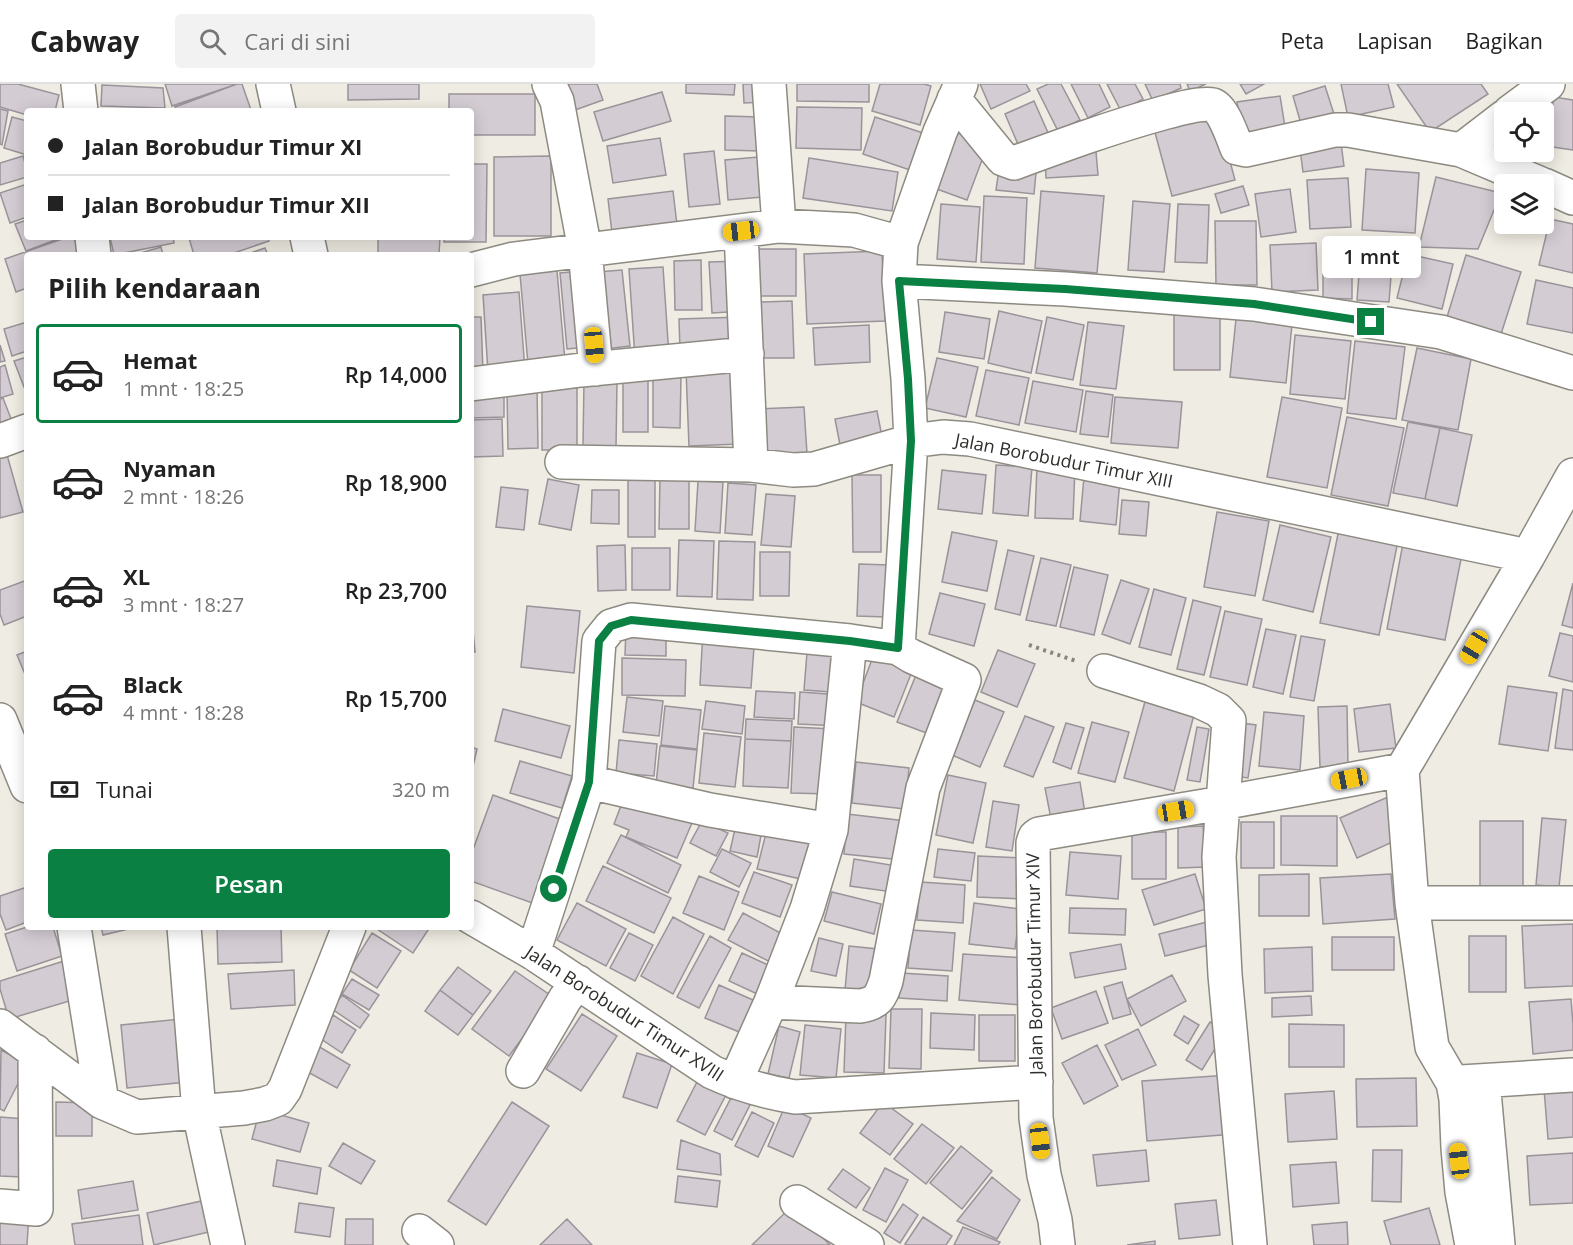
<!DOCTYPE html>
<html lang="id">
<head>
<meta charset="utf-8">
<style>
	body { margin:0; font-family:"Open Sans",sans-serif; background:#f2f2f2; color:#222; height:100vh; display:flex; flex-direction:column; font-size:22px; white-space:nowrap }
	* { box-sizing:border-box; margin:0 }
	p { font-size:20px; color:#767676 }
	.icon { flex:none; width:33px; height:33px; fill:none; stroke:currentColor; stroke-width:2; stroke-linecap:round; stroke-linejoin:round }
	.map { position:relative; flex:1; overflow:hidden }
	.sheet { position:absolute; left:24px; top:168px; width:450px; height:678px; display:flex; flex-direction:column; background:#fff; border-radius:6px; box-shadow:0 3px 15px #0003 }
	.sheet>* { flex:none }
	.guide { position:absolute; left:24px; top:24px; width:450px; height:132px; border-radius:6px; box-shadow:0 3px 15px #0003; display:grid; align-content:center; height:132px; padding:0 24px; background:#fff }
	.buttons { position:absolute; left:1494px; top:18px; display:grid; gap:12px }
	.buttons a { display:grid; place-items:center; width:60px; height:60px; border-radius:6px; background:#fff; box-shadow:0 3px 15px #0003; font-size:30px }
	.end { position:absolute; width:27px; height:27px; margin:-14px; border:8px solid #0b8043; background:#fff; box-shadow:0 0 0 3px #fff }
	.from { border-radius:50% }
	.bubble { position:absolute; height:42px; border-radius:6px; background:#fff; box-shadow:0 3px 15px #0003; font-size:20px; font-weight:600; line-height:42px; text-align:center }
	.car { position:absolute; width:18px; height:36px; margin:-18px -9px; border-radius:8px; box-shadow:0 0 4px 2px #0007; background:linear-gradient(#f5c518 24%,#345 0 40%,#f5c518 0 76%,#345 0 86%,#f5c518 0) }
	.guide b { display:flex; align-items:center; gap:21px; height:57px; font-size:22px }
	.guide b+b { border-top:2px solid #e0e0e0 }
	.guide i { width:15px; height:15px; background:#222 }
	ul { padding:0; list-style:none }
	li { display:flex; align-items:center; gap:18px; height:99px; margin:0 12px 9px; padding:0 12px; border:3px solid transparent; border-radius:6px }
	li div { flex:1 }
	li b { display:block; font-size:22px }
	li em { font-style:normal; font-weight:600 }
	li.active { border-color:#0b8043 }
	li>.icon { width:54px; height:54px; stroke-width:1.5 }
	h2 { padding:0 24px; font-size:27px; line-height:72px }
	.pay { display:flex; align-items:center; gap:15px; height:66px; padding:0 24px; font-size:22px }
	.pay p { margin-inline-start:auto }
	.button { display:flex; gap:12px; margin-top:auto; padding:12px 24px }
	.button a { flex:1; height:69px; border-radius:6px; background:#0b8043; color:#fff; font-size:24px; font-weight:600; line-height:69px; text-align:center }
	header { display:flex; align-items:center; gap:36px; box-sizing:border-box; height:84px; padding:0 30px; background:#fff; border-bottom:2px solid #e0e0e0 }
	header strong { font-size:28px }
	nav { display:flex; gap:33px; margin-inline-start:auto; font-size:21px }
	.search { width:420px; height:54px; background:#f2f2f2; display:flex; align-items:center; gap:15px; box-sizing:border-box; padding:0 21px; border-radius:6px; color:#767676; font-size:22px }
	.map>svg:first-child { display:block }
	.building { fill:#d4ccd3; stroke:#9a9399; stroke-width:1.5 }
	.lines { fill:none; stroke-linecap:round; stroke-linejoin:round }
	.minor-casing { stroke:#8d8a82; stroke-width:36 }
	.path { stroke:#87857f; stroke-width:4; stroke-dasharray:3 4.5; stroke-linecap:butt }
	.minor { stroke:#fff; stroke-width:33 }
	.route { stroke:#0b8043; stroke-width:8 }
	.labels { text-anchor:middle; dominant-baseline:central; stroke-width:4.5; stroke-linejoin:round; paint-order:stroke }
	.street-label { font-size:18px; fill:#2f2e2b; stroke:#fff }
</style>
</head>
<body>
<header>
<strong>Cabway</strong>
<div class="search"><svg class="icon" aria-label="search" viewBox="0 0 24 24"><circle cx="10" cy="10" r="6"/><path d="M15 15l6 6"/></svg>Cari di sini</div>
<nav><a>Peta</a><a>Lapisan</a><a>Bagikan</a></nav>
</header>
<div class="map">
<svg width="1573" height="1161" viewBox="0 0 1573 1161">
	<rect width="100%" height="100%" fill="#efece3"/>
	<path class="building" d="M0 0H18L59 11 55 27H27V31L0 23Z
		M165 0H237L172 22Z
		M237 0H242L251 26 177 27 175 23Z
		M348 0H419V15L348 16Z
		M565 0H597L603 16 575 26Z
		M686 0H735L734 11 686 9Z
		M743 0H765L766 18 744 19Z
		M797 0H869V18L797 17Z
		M880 0H924L931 2 920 41 872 27Z
		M980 0H1026L1030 7 991 25Z
		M1048 0H1061L1080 36 1058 47 1037 5Z
		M1071 0H1099L1110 23 1088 34Z
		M1107 0H1135L1143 15 1121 27Z
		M1145 0H1180L1181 4 1153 17Z
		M1187 0H1206L1190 7Z
		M1240 0H1264L1246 10Z
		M1341 0H1388L1394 23 1348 33Z
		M1397 0H1481L1488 10 1430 48Z
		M102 1 163 4 165 24 101 22Z
		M1325 2 1334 30 1301 40 1293 12Z
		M662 8 671 37 603 57 594 28Z
		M449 10H535V51H471V27H449Z
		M1280 12 1285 43 1242 50 1237 18Z
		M1554 13 1573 16V66L1546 62Z
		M1034 17 1049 51 1020 65 1005 30Z
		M797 23 862 24 861 66 796 64Z
		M0 25 8 27 2 61 0 60Z
		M1216 25 1235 96 1172 112 1153 41Z
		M725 32 761 33 760 67 725 66Z
		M12 33 27 37V71L4 64Z
		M875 33 923 49 910 86 863 70Z
		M955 48 988 60 967 116 934 104Z
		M660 54 666 91 613 99 607 62Z
		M1341 59 1344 82 1303 88 1300 65Z
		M714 67 720 120 689 123 684 70Z
		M1096 68 1098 91 1046 94 1045 71Z
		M23 72 27 86V93L0 101V79Z
		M551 72V152H494V73Z
		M758 73 762 113 728 116 725 76Z
		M809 74 898 88 892 127 803 114Z
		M471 80H487L486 158H444V153H471Z
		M999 85 1036 89 1034 110 996 106Z
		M1366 85 1419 89 1415 149 1362 146Z
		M1436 93 1501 109 1478 165 1419 163Z
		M1348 94 1351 143 1310 145 1307 96Z
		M27 100V133L10 139 0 109Z
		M1243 102 1249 121 1221 129 1215 110Z
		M1290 105 1296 148 1261 153 1255 110Z
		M673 107 677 141 612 149 608 115Z
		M1041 107 1104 112 1097 189 1035 184Z
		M984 112 1027 114 1024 180 981 178Z
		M1133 117 1170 120 1164 188 1128 186Z
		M941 120 980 123 976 178 937 175Z
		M1178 120 1209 121 1207 179 1175 178Z
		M1550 135 1573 140V189L1539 181Z
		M27 136V153H63L26 167 15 140Z
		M1215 137H1256L1257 201H1216Z
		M68 153H74L80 171H27V204L16 208 5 175Z
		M110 153H173L174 159 114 171Z
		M192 153H268L269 157 228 171H194L189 154Z
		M378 153H440L439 171H378Z
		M1316 159 1318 206 1272 208 1270 161Z
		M1323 159 1352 160V215L1323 214Z
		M161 163 163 171H134Z
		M265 164 268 171H245Z
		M1361 164 1393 166 1389 218 1357 216Z
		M757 165H796V212H757Z
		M882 167 885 237 807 240 804 170Z
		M1408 170 1453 180 1442 225 1397 214Z
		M1466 171 1521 188 1501 250 1447 233Z
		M701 176 702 226H675L674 177Z
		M741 177 744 227 712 229 709 178Z
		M663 183 669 272 635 274 629 185Z
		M622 186 630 262 605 265 597 188Z
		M557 187 565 277 528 280 520 190Z
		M581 187 588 263 567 265 560 189Z
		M1536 196 1573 204V249L1527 240Z
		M519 208 525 286 488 288 483 211Z
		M792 217 794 274H761L759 218Z
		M999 227 1042 237 1031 289 988 279Z
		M945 228 990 235 984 275 939 268Z
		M1174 231 1220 232V286H1174Z
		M471 233H481L483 289H471Z
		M741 233 742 264 680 266 679 235Z
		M1047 233 1084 241 1073 296 1036 289Z
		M1236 235 1292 241 1286 299 1230 293Z
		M27 238V267L12 272 4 245Z
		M1088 238 1124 242 1116 305 1080 301Z
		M869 241 870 278 815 281 813 244Z
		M1295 251 1351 257 1345 315 1290 310Z
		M1355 257 1405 263 1396 335 1347 329Z
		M0 261 5 277 0 278Z
		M1417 264 1471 275 1458 346 1402 336Z
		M27 273V302L24 303 14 277Z
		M937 274 978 283 966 333 925 324Z
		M5 281 13 310 0 314V283Z
		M735 283 739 360 689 362 686 286Z
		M986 286 1029 294 1019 341 976 332Z
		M653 291H681L680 344 653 343Z
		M623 293H648V348H623Z
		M584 296 617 297 616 363 583 362Z
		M1033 297 1083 306 1076 348 1025 339Z
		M542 304H577V366H542Z
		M507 305H537L538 364 508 365Z
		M1086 307 1113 311 1108 353 1080 350Z
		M471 313H504V333L471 334Z
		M1115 313 1182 318 1178 364 1111 359Z
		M1282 313 1342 324 1327 404 1267 393Z
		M3 314 15 345 0 351V315Z
		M804 323 807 370 760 373 758 325Z
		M877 327 883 358 841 366 835 335Z
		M1347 333 1404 344 1388 422 1331 411Z
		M502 335 503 372 471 373V336Z
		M1408 338 1440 344 1425 415 1393 409Z
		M1440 344 1472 351 1457 422 1425 415Z
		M4 360 23 428 0 434V361Z
		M996 381 1032 383 1028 432 993 429Z
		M1037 381 1075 383 1073 435 1035 434Z
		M942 386 986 391 982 430 938 425Z
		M852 391H881V468H853Z
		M660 393 689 394V445H659Z
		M1084 393 1120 396 1116 441 1080 437Z
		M628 394H655V453H628Z
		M548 395 579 401 571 446 539 440Z
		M698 397 723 398 720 449 695 447Z
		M728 399 756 401 752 451 725 449Z
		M501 403 528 406 524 446 496 443Z
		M592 406H619V440L591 439Z
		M766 410 795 412 791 463 761 461Z
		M1122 416 1149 418 1146 452 1119 450Z
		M1217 428 1269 437 1255 512 1204 503Z
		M1280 441 1331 453 1313 528 1263 516Z
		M1339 445 1398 457 1379 551 1320 539Z
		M952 448 997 457 987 507 942 498Z
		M679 456 714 457 712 513 677 512Z
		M719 457 755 458 753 516 717 515Z
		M1403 459 1462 470 1445 556 1387 545Z
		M625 461 626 506 598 507 597 462Z
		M632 464H670V506H632Z
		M1008 466 1034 472 1020 531 995 525Z
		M760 468H790L789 512H760Z
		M1041 474 1071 481 1056 542 1026 536Z
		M859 480 889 481 887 533 857 532Z
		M1074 483 1108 491 1094 551 1060 543Z
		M27 496V532L4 541 0 530V506Z
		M1121 496 1149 505 1130 560 1102 550Z
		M1573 499V544L1562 541Z
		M1154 505 1186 514 1171 571 1139 563Z
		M940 509 985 520 974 562 929 550Z
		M1193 516 1221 523 1204 591 1177 585Z
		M527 522 580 527 574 589 521 583Z
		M471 527 475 568H471Z
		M1225 527 1262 535 1247 601 1210 593Z
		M626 544 666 545V572L625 571Z
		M1266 545 1296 551 1283 610 1253 603Z
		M703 546 755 549 751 604 700 601Z
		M1560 549 1573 552V598L1549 592Z
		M1301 552 1325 556 1314 617 1290 613Z
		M808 556 847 559 844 609 804 606Z
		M998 566 1035 580 1017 623 981 608Z
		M27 567V595L17 571Z
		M874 570 913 585 894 633 856 618Z
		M622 574 686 576 685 612 622 611Z
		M918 586 960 602 940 654 897 638Z
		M1508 602 1557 609 1548 667 1499 660Z
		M1563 605 1573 607V666L1555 664Z
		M756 607 795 609 794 635 754 633Z
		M800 608 842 611 840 642 798 640Z
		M627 613 663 617 659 652 623 648Z
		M1146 614 1195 627 1174 707 1124 694Z
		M975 616 1004 628 980 683 952 671Z
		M706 617 745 622 742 650 702 645Z
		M1390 620 1396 664 1359 668 1354 625Z
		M665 622 701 626 697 665 661 661Z
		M1347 622 1348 683H1320L1318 623Z
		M503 625 570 642 561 674 495 657Z
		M1264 628 1304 632 1300 686 1259 682Z
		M1025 632 1054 643 1033 693 1004 682Z
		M746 635 792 637 791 657 745 655Z
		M1092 638 1129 648 1115 698 1078 689Z
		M1235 638 1256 641 1248 694 1227 691Z
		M1066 639 1084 644 1071 685 1053 678Z
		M794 643 833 645 830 710 791 709Z
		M1197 643 1209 645 1200 698 1187 696Z
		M704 649 741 653 735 703 699 699Z
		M745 655 791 657 788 704 743 702Z
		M619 656 657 660 654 692 616 689Z
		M660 662 697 666 693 704 656 700Z
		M471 663 477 665 471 691Z
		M520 677 572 692 562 724 510 709Z
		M856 678 909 684 905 725 852 719Z
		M948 691 986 699 973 759 936 751Z
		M1080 698 1085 729 1051 735 1045 704Z
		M493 711 568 738 538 821 471 797V771Z
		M1388 713 1406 752 1357 774 1340 734Z
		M641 717 692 739 677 774 626 753 629 746 614 740 622 719Z
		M993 717 1019 721 1012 767 986 763Z
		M847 730 906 737 902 776 844 770Z
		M1281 732H1337V782L1281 781Z
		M1542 734 1566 736 1559 803 1536 801Z
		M737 736 763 741 757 773 730 767Z
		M702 737 728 749 716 772 690 759Z
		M1480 737H1523V803L1480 802Z
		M1241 738H1274V784H1241Z
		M768 741 824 754 814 798 757 785Z
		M1203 742 1207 783 1178 784V743Z
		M1132 748H1166V795H1132Z
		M621 751 681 781 668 809 607 779Z
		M722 765 751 779 739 803 710 788Z
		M938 765 975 769 971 797 934 793Z
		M1070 768 1121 772 1118 815 1066 811Z
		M978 772 1027 774 1025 815 977 813Z
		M854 775 897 782 893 808 850 802Z
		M603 782 671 814 654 849 586 817Z
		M754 788 792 801 780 833 742 819Z
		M1195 790 1206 825 1154 841 1142 806Z
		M1309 790V832H1259V791Z
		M1391 790 1395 835 1323 840 1320 794Z
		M699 792 739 808 724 846 683 829Z
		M920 798 965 801 963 839 917 836Z
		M27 803V838L6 846 0 830V812Z
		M832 808 881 820 874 850 824 837Z
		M577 819 626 845 606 882 557 856Z
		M974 819 1020 825 1015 865 969 860Z
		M1070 824 1126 825 1125 851 1069 849Z
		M743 829 786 852 772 879 728 856Z
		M673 833 704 850 673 910 641 892Z
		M1211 837 1217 859 1165 872 1159 850Z
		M1573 840V902L1525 904 1522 842Z
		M27 843H53L62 872 17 887 5 850Z
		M101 843H137L103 851Z
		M217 843H281L282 878 218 880Z
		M374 843H430L413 869Z
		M911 846 955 849 952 887 908 884Z
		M372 849 401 867 377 904 349 886Z
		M629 849 653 861 635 897 610 884Z
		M710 852 731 864 699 924 677 913Z
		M1469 852H1506V908H1469Z
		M1332 853H1394V886H1332Z
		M819 854 843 860 836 892 811 887Z
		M1121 860 1126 885 1075 894 1070 869Z
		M849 862 878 865 873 908 845 906Z
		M1312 863 1313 907 1265 909 1264 865Z
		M742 869 779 886 766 914 729 897Z
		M963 870 1025 874 1022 921 959 916Z
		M64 877 76 915 9 935 0 905V897Z
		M458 883 491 907 473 931 440 906Z
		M294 886 295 921 231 925 228 890Z
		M515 887 553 913 509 972 472 945Z
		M901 889 948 892 947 917 899 914Z
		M1172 891 1186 917 1141 942 1127 915Z
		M352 895 379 911 369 926 342 910Z
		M1122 898 1131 930 1113 935 1104 903Z
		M719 901 762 920 749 952 705 934Z
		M440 906 473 931 458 951 425 927Z
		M1096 907 1108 939 1062 955 1051 924Z
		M342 911 369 931 360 944 332 925Z
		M1311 912 1312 931 1272 933V914Z
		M1571 915 1573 940V966L1533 970 1529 918Z
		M891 925H922L921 985 889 984Z
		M931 929 975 931 974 966 930 964Z
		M582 930 617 952 581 1007 546 985Z
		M846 930 886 931 884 989 844 988Z
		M333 931 356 946 342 969 318 953Z
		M979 931H1015V977H979Z
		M1184 932 1199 941 1188 960 1174 951Z
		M181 935 187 998 127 1004 121 941Z
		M1210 938 1226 947 1202 986 1186 976Z
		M1289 940 1344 941V983H1289Z
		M805 941 841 945 836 994 800 991Z
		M779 942 800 948 789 994 768 990Z
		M1138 945 1156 981 1122 996 1105 961Z
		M1097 961 1118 1002 1084 1020 1062 979Z
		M318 962 350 981 337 1004 304 986Z
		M1 966 28 980 4 1027 0 1025Z
		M637 969 672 980 657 1024 623 1013Z
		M1229 991 1234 1050 1147 1057 1142 997Z
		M699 994 727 1009 705 1051 677 1037Z
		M1416 994 1417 1042 1357 1043 1356 995Z
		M1573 1003V1053L1548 1055 1544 1005Z
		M1334 1007 1337 1055 1288 1058 1285 1010Z
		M733 1010 751 1019 732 1056 714 1047Z
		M56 1018 92 1019V1052H56Z
		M512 1018 549 1042 486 1141 448 1117Z
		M883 1018 913 1040 890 1071 860 1049Z
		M785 1022 811 1034 793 1073 768 1062Z
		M260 1025 309 1039 300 1068 252 1055Z
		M752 1028 774 1039 758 1073 735 1062Z
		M0 1033 25 1035 22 1093 0 1092Z
		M922 1040 954 1064 926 1100 894 1075Z
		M681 1056 720 1070 721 1091 677 1085Z
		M343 1059 375 1077 361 1100 329 1082Z
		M961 1062 992 1087 962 1125 930 1099Z
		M1146 1066 1149 1097 1097 1102 1093 1071Z
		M1373 1066H1402L1401 1118 1372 1117Z
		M1573 1069V1119L1530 1121 1527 1072Z
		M277 1076 321 1084 317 1110 273 1102Z
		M1336 1078 1339 1119 1293 1123 1290 1081Z
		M885 1084 908 1096 886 1138 863 1126Z
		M843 1085 870 1104 856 1124 828 1105Z
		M678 1092 720 1097 717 1123 675 1118Z
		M992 1093 1020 1116 997 1155 957 1137Z
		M133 1097 138 1126 82 1135 78 1106Z
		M206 1116 213 1147 154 1161 147 1129Z
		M1216 1116 1220 1151 1179 1155 1175 1120Z
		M299 1119 334 1124 330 1153 295 1148Z
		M903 1120 918 1131 900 1159 884 1149Z
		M792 1122 830 1161H752Z
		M1429 1124 1440 1161H1391L1384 1137Z
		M0 1126 29 1128 27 1161H0Z
		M139 1131 143 1161H75L72 1140Z
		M923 1133 952 1152 946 1161H907L905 1160Z
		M346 1135H373V1161H345Z
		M567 1135 592 1161H540Z
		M1347 1138 1348 1161H1314L1312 1141Z
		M963 1143 1000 1158 998 1161H954Z
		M1155 1157V1161H1127Z"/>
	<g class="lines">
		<g class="minor-casing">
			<path id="minor" d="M78 0 81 27
				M273 0 279 27
				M549 0 557 17 585 166 596 285
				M769 0 779 142
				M954 15 1003 75 1014 79C1063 61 1112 43 1163 29 1174 26 1202 18 1213 21 1223 24 1233 54 1237 64L1246 66 1335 46H1348L1461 66 1541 100
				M1510 28 1548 0
				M1461 66 1504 33
				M1544 101 1573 114
				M741 147 751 381
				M92 153 94 171
				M307 153 311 171
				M471 186 514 175 779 142 854 146 901 159
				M899 197 1065 205 1254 220 1441 248 1573 289
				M471 300 581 286 747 270
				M0 357 27 347
				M562 378 751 381 793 386 814 385 911 357 943 353 970 355 1528 472
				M898 564 911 357 908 295 899 197 901 159 940 48 961 0
				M1104 587 1199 617 1218 626 1229 637 1219 773 1225 891 1250 1161
				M0 636 27 702
				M589 698 710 726 831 746
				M1412 819H1573
				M471 833 533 869 712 988C740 1001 764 1008 795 1013L1036 998
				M74 843 102 1018
				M184 843 199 1028 228 1161
				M533 869 589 698 599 557 611 542 631 536 850 557 898 564 911 572 964 596 923 704 886 897C880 914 878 919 860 922L771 918
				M0 942 102 1018 137 1033 244 1024 265 1020 278 1015 285 1005 349 843
				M523 987 565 915 578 898
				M1483 997 1498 1161
				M735 998 771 918 807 825 831 746 850 557
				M1461 998 1573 991
				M797 1118 867 1161
				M0 1122 36 1125 35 967
				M419 1147 437 1161
				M1058 1161 1055 1136 1044 1091 1036 1034 1033 759 1035 753 1039 750 1222 719 1402 686
				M1472 1161 1462 1108 1458 1064 1456 1015 1453 999 1432 963 1412 819 1402 686 1528 472 1573 391"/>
		</g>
		<path class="path" d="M1029 561 1076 577"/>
		<use href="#minor" class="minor"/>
	</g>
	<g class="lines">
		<path class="route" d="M554 805 589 698 599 557 611 542 631 536 850 557 898 564 911 357 908 295 899 197 1065 205 1254 220 1371 238"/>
	</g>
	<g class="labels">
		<g class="street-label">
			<text transform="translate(1064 376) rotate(11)">Jalan Borobudur Timur XIII</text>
			<text transform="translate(1034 880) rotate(-91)">Jalan Borobudur Timur XIV</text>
			<text transform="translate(625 929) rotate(33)">Jalan Borobudur Timur XVIII</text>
		</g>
	</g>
</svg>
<div class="buttons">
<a><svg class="icon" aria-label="locate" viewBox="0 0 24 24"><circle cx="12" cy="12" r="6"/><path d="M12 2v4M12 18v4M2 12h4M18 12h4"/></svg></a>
<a><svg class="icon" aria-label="layers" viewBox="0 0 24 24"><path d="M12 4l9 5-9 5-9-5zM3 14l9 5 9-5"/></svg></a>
</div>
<i class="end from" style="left:554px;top:805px"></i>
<i class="end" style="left:1371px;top:238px"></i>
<div class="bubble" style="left:1322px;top:152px;width:99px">1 mnt</div>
<i class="car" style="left:741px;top:147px;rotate:263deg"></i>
<i class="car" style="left:594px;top:261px;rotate:175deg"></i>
<i class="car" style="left:1474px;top:563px;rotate:211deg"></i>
<i class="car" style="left:1349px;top:695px;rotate:259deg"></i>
<i class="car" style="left:1176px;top:727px;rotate:81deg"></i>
<i class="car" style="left:1040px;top:1057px;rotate:173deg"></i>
<i class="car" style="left:1459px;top:1077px;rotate:353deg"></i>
<div class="guide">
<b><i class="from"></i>Jalan Borobudur Timur XI</b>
<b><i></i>Jalan Borobudur Timur XII</b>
</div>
<section class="sheet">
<h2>Pilih kendaraan</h2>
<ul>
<li class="active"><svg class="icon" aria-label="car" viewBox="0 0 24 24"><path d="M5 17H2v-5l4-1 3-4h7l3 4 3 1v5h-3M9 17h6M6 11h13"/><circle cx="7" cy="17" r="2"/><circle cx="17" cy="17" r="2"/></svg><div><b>Hemat</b><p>1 mnt · 18:25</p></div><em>Rp 14,000</em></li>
<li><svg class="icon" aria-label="car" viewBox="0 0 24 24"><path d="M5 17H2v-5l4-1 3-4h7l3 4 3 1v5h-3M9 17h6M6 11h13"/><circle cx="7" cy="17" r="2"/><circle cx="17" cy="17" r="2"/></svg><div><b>Nyaman</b><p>2 mnt · 18:26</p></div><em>Rp 18,900</em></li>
<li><svg class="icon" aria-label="car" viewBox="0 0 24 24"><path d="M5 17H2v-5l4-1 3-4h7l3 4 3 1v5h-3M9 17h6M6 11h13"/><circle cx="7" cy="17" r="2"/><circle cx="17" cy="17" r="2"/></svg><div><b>XL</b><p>3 mnt · 18:27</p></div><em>Rp 23,700</em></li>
<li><svg class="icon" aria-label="car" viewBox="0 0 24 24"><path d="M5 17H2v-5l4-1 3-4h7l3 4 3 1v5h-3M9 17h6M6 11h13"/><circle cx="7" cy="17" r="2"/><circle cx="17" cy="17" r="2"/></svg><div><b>Black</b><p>4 mnt · 18:28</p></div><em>Rp 15,700</em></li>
</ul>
<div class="pay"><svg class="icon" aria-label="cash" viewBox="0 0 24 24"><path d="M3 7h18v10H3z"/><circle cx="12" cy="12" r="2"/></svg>Tunai<p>320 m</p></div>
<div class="button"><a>Pesan</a></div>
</section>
</div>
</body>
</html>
